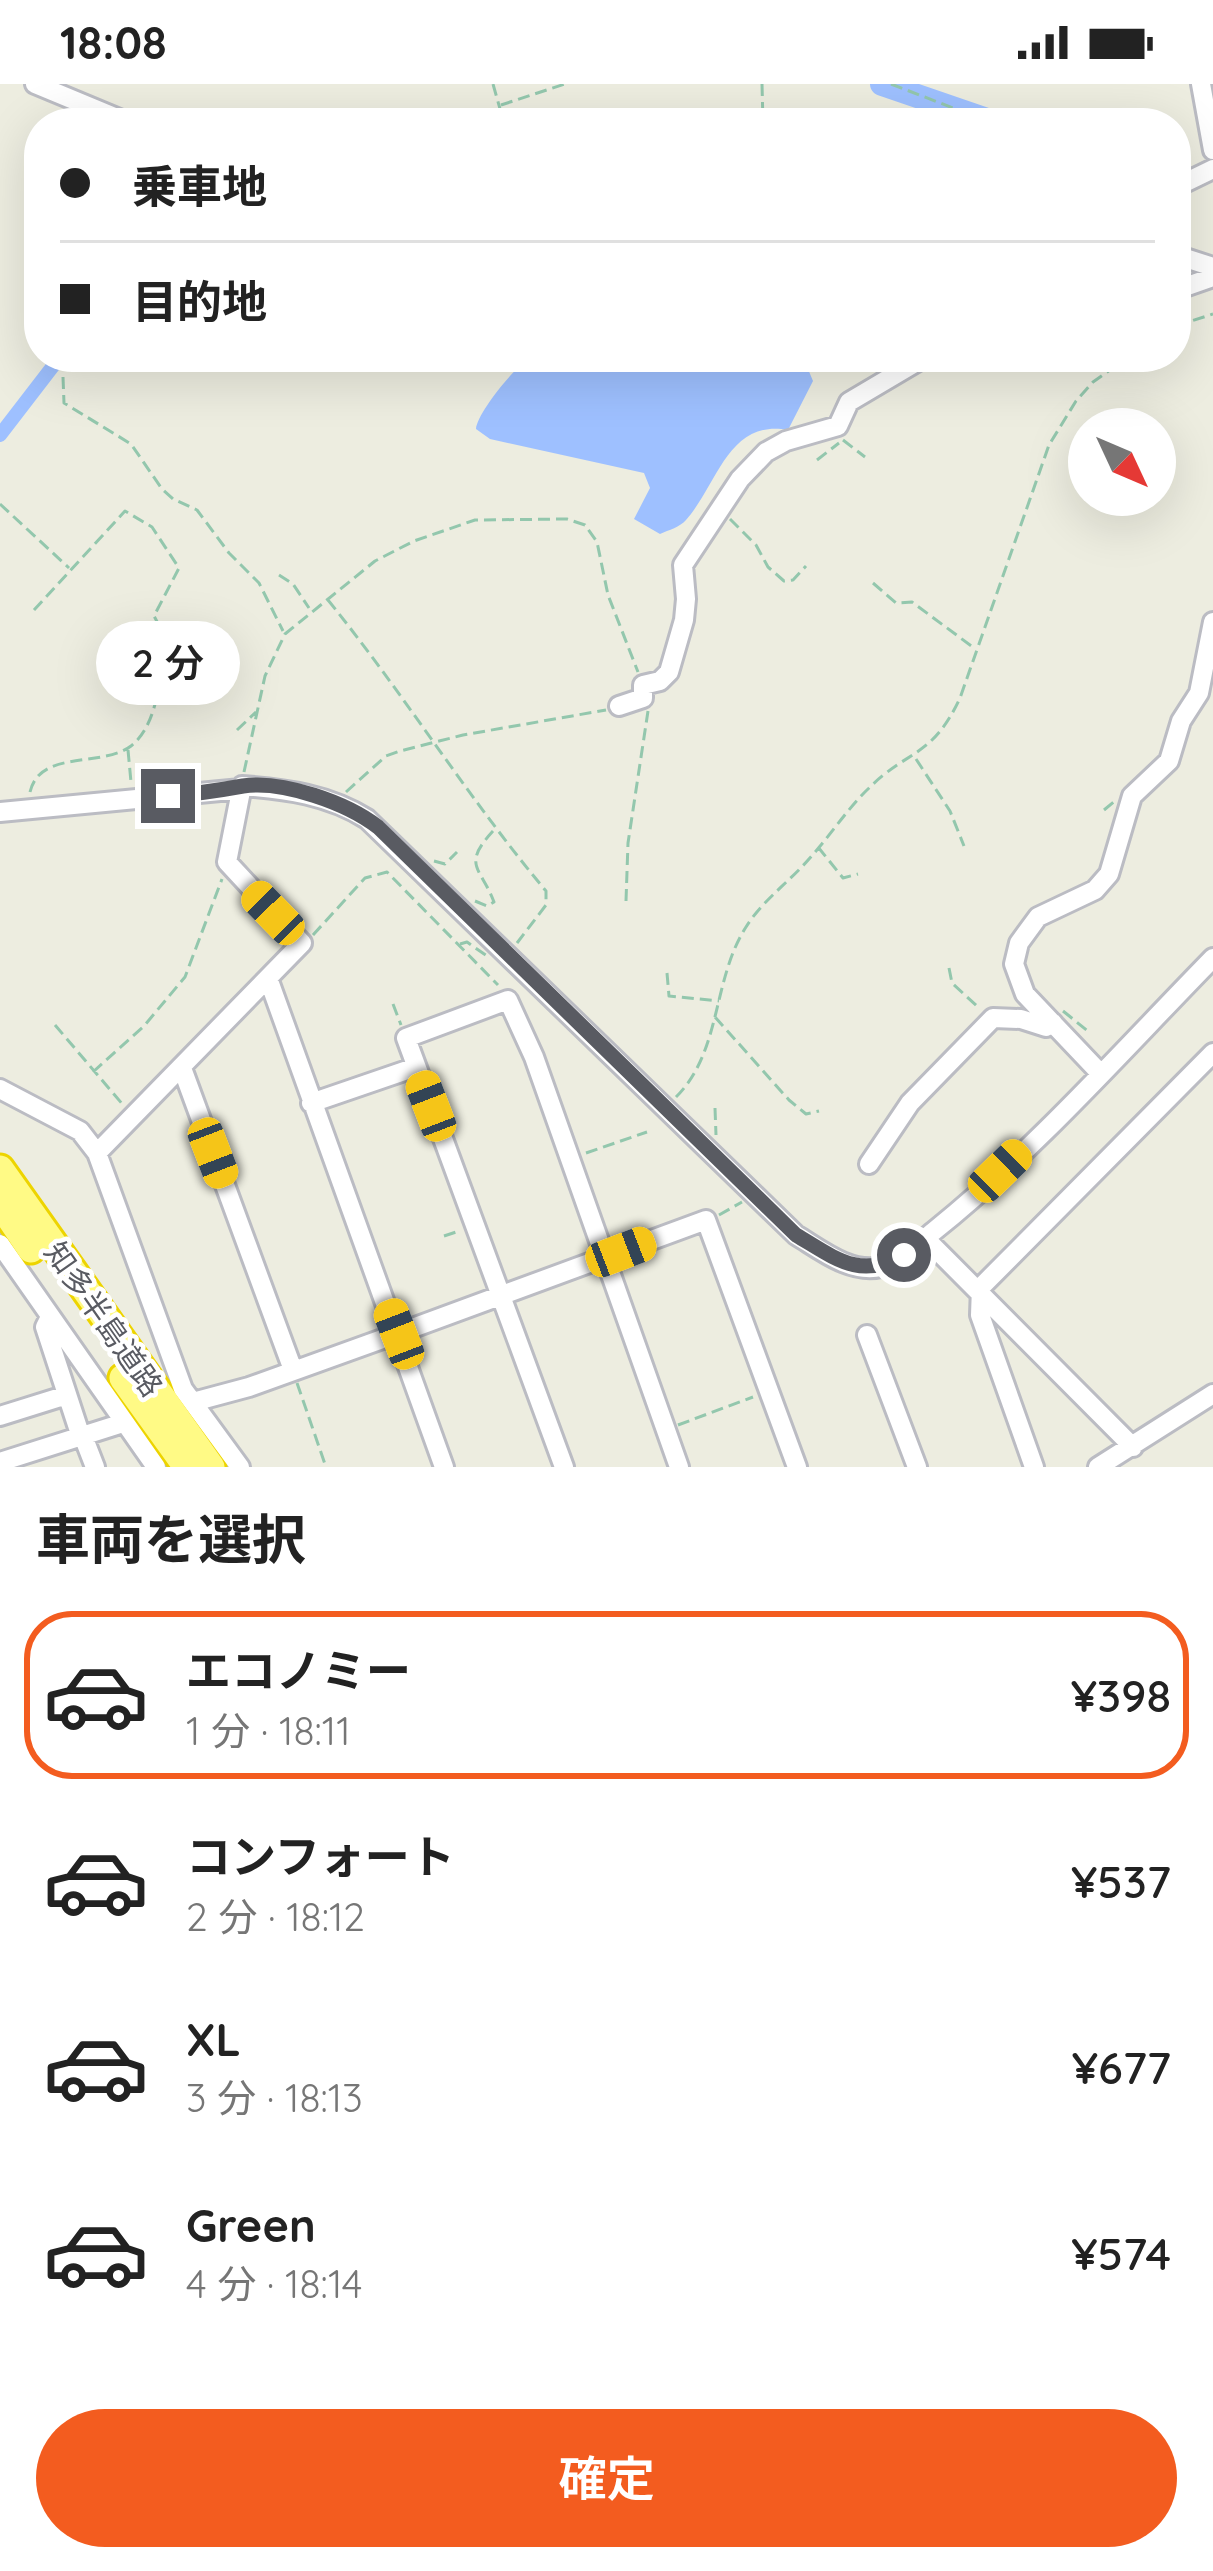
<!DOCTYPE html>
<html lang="ja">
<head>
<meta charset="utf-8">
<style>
	body { margin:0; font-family:Quicksand,"Noto Sans JP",sans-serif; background:#f2f2f2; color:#222; height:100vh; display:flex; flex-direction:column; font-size:45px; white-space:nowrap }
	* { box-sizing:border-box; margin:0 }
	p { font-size:39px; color:#767676 }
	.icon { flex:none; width:66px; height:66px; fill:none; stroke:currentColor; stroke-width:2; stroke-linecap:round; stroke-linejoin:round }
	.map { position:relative; height:1383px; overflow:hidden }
	.details { display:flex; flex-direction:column; background:#fff; flex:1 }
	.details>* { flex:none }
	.hud { position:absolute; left:24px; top:24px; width:1167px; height:264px; border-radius:48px; box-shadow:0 12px 48px #0002; display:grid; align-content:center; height:264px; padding:0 36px; background:#fff }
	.needle { width:78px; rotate:134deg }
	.buttons { position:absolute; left:1068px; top:324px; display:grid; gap:24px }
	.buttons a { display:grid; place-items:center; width:108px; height:108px; border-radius:50%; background:#fff; box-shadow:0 12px 48px #0002; font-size:60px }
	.end { position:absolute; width:54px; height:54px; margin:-27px; border:15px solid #595b62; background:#fff; box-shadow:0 0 0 6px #fff }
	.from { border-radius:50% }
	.bubble { position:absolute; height:84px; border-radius:42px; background:#fff; box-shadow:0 12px 48px #0002; font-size:39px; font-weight:600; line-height:84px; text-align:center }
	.car { position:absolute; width:36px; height:72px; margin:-36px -18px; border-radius:15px; box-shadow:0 0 9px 3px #0007; background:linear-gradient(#f5c518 24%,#345 0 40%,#f5c518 0 76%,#345 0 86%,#f5c518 0) }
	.hud b { display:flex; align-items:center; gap:42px; height:114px; font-size:45px }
	.hud b+b { border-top:3px solid #e0e0e0 }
	.hud i { width:30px; height:30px; background:#222 }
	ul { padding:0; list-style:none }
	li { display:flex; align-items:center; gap:36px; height:168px; margin:0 24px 18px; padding:0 12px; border:6px solid transparent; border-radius:48px }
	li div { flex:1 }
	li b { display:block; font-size:45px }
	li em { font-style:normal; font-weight:600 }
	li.active { border-color:#f35c1f }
	li>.icon { width:108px; height:108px; stroke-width:1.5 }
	h2 { padding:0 36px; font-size:54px; line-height:144px }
	.primary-button { display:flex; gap:24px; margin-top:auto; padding:24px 36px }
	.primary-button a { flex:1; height:138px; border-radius:72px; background:#f35c1f; color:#fff; font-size:48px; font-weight:600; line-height:138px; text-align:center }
	.status { display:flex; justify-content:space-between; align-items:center; height:84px; padding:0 60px; background:#fff; direction:ltr }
	.status svg { height:33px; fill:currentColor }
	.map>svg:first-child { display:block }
	.water { fill:#9ec0ff }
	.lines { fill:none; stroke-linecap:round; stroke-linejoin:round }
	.canal { stroke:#9ec0ff; stroke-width:14 }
	.river { stroke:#9ec0ff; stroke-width:24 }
	.minor-casing { stroke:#bbbcc3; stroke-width:24 }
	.highway-casing { stroke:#edd400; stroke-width:33 }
	.path { stroke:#93c7ad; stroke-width:3; stroke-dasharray:12 6; stroke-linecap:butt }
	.minor { stroke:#fff; stroke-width:18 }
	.highway { stroke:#fffa85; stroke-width:27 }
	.route { stroke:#595b62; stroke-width:15 }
	.labels { text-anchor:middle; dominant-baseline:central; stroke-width:9; stroke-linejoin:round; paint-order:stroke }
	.street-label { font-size:30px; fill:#595b62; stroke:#fff }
</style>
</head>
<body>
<div class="status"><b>18:08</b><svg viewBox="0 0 49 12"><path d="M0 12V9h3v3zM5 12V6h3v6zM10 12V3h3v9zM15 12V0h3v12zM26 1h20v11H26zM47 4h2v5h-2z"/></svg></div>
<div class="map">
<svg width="1213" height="1383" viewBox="0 0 1213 1383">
	<rect width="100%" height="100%" fill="#edede0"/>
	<path class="water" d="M531 273H803L813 297 788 346C728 335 718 400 686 436 680 443 669 446 660 450L634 435 650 404 644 389 490 355 476 345C477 329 517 280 531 273Z"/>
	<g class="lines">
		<path class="canal" d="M0 351 60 273"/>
		<path class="river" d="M882 0 996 39"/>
		<g class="minor-casing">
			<path id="minor" d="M35 0 129 39
				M1201 0 1213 66
				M1176 103 1213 85
				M1176 171 1213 183
				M1176 206 1213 193
				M619 622 643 614V601L660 597 669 588 684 536 686 515 683 481 740 395 766 368 786 357 838 342 849 318 925 273
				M0 728 241 705
				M268 894 444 1383
				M182 984 293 1286
				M1100 989 1025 910 1014 880 1019 859 1038 833 1095 806 1109 790 1132 712 1169 677 1181 637 1199 609 1213 538
				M0 1005 80 1047 97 1069 183 1305 240 1383
				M311 1019 416 983
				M97 1069 302 859 227 778 242 702C286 705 329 711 367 735L796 1151C821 1166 850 1190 881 1183 900 1179 919 1159 934 1147 1035 1066 1123 966 1213 874
				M869 1080 910 1019 993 934 1021 935 1046 943 1053 939
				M925 1154 1133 1363
				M0 1160 156 1383
				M50 1233 45 1243 81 1353
				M867 1251 917 1383
				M193 1318 249 1303 399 1249 706 1136 797 1383
				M0 1332 67 1311
				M83 1352 95 1383
				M0 1378 123 1339
				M564 1383 406 954 508 916 534 973 679 1383
				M1034 1383 980 1231 981 1203 1213 969
				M1098 1383 1213 1310"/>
		</g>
		<g class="highway-casing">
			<path id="highway" d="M0 1085 211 1383
				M0 1119 31 1165
				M123 1294 187 1383"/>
		</g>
		<path class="path" d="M493 0 504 39
			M762 0 763 39
			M891 0 979 34 981 39
			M501 21 565 0
			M1176 242 1213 230
			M118 274 127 277 137 273
			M63 293 64 319 131 360 162 405 173 415 197 426 229 469 259 499 283 547
			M843 356 865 373
			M817 376 839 359
			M0 420 69 484
			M730 435 756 461 768 483 784 497 793 496 806 482
			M279 491 293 500 309 524
			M873 499 896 519 912 518 974 564
			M328 516C404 610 468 714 546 807V821L517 859
			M34 526 125 427 152 443 179 484 154 532 162 547
			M237 646 256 628
			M128 666 131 698
			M916 675 950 727 964 762
			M244 688 265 592 285 550 375 477 414 457 475 436 567 435 585 441 597 458 608 511 638 588
			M30 708C40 665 102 684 131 662 152 645 156 616 162 591
			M346 708 386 672 400 667 463 651 606 626
			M1104 726 1116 716
			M818 763 843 794 858 790
			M434 777 445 780 457 768
			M475 817 487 822 494 818C481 783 461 782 493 747
			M626 817 628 759 648 627
			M313 851 365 794 387 788 498 901
			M460 860 467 858 487 872
			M949 884 952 899 979 924
			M667 889 669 912 719 917
			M393 920 401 941
			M1063 927 1089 948
			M715 933 789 1016 806 1030 819 1027
			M55 941 124 1022
			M93 988 144 942 185 893 222 795
			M676 1013C722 967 712 896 746 843 762 817 789 798 809 775 830 752 847 725 869 704 908 665 932 674 960 614L1049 361 1076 317 1093 298 1128 273
			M715 1024 716 1051
			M586 1069 647 1048
			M719 1131 742 1118
			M444 1152 459 1147
			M297 1299 326 1383
			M678 1341 753 1313"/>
		<use href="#minor" class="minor"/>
		<use href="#highway" class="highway"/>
	</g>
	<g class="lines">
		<path class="route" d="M168 712C193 710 221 706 243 702 283 696 347 719 378 743L796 1151C835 1174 859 1196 904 1171"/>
	</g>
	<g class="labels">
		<g class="street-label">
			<text transform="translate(104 1235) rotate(55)">知多半島道路</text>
		</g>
	</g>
</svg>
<div class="buttons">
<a><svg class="needle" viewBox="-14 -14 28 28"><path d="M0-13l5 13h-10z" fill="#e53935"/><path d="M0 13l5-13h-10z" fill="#767676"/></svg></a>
</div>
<i class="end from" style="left:904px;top:1171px"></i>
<i class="end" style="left:168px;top:712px"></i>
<div class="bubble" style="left:96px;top:537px;width:144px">2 分</div>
<i class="car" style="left:273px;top:829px;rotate:316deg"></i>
<i class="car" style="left:431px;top:1022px;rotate:339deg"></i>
<i class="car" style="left:213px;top:1069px;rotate:159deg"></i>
<i class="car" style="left:1000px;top:1087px;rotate:46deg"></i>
<i class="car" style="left:621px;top:1168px;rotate:69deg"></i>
<i class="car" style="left:399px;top:1250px;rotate:339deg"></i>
<div class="hud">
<b><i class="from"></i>乗車地</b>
<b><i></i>目的地</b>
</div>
</div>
<section class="details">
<h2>車両を選択</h2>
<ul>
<li class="active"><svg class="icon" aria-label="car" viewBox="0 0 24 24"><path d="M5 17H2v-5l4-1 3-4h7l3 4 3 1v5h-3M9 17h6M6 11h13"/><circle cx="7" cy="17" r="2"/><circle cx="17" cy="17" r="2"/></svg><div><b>エコノミー</b><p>1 分 · 18:11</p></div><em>¥398</em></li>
<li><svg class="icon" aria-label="car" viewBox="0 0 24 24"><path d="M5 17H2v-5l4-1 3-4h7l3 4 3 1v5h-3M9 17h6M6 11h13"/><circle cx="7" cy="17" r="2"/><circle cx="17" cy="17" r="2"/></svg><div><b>コンフォート</b><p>2 分 · 18:12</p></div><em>¥537</em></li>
<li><svg class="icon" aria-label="car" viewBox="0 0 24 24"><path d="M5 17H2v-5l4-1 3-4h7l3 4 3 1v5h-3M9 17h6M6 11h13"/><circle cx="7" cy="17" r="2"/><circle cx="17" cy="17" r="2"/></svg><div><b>XL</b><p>3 分 · 18:13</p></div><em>¥677</em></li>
<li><svg class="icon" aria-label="car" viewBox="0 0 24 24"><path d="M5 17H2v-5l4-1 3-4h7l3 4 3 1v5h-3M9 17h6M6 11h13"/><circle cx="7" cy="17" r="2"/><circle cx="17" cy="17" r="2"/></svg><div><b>Green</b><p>4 分 · 18:14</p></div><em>¥574</em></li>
</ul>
<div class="primary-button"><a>確定</a></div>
</section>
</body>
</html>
